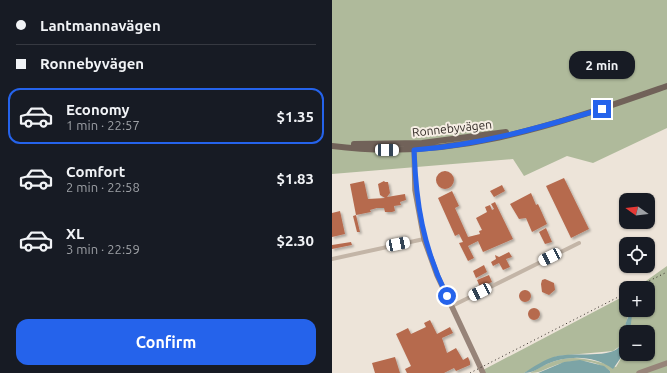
<!DOCTYPE html>
<html lang="en">
<head>
<meta charset="utf-8">
<style>
	body { margin:0; font-family:Ubuntu,sans-serif; background:#20242c; color:#f1f3f6; height:100vh; display:flex; flex-direction:column; font-size:15px; white-space:nowrap }
	* { box-sizing:border-box; margin:0 }
	p { font-size:13px; color:#9ea1a6 }
	.icon { flex:none; width:22px; height:22px; fill:none; stroke:currentColor; stroke-width:2; stroke-linecap:round; stroke-linejoin:round }
	.map { position:relative; flex:1; overflow:hidden }
	.drawer { display:flex; flex-direction:column; background:#171b24; width:332px }
	.drawer>* { flex:none }
	.guide { display:grid; align-content:center; height:88px; padding:0 16px; background:#171b24 }
	.needle { width:26px; rotate:284deg }
	.buttons { position:absolute; left:287px; top:193px; display:grid; gap:8px }
	.buttons a { display:grid; place-items:center; width:36px; height:36px; border-radius:8px; background:#171b24; box-shadow:0 1px 3px #0004; font-size:20px }
	.end { position:absolute; width:18px; height:18px; margin:-9px; border:5px solid #2563eb; background:#fff; box-shadow:0 0 0 2px #fff }
	.from { border-radius:50% }
	.bubble { position:absolute; height:28px; border-radius:12px; background:#171b24; box-shadow:0 1px 3px #0004; font-size:13px; font-weight:600; line-height:28px; text-align:center }
	.car { position:absolute; width:12px; height:24px; margin:-12px -6px; border-radius:5px; box-shadow:0 0 3px 1px #0007; background:linear-gradient(#fff 24%,#345 0 40%,#fff 0 76%,#345 0 86%,#fff 0) }
	.guide b { display:flex; align-items:center; gap:14px; height:38px; font-size:15px }
	.guide b+b { border-top:1px solid #363941 }
	.guide i { width:10px; height:10px; background:#f1f3f6 }
	ul { padding:0; list-style:none }
	li { display:flex; align-items:center; gap:12px; height:56px; margin:0 8px 6px; padding:0 8px; border:2px solid transparent; border-radius:12px }
	li div { flex:1 }
	li b { display:block; font-size:15px }
	li em { font-style:normal; font-weight:600 }
	li.selected { border-color:#2563eb }
	li>.icon { width:36px; height:36px; stroke-width:1.5 }
	.button { display:flex; gap:8px; margin-top:auto; padding:8px 16px }
	.button a { flex:1; height:46px; border-radius:12px; background:#2563eb; color:#fff; font-size:16px; font-weight:600; line-height:46px; text-align:center }
	main { display:flex; flex:1; min-height:0 }
	.map>svg:first-child { display:block }
	.green { fill:#afba9b }
	.water { fill:#7ca4a6 }
	.building { fill:#b66a4e; filter:url(#shadow) }
	.lines { fill:none; stroke-linecap:round; stroke-linejoin:round }
	.street { stroke:#c3b5a7; stroke-width:4 }
	.secondary { stroke:#978479; stroke-width:5.5 }
	.primary { stroke:#716259; stroke-width:6 }
	.rail { stroke:#312a26; stroke-width:1; stroke-dasharray:1 3; stroke-linecap:butt }
	.route { stroke:#2563eb; stroke-width:5 }
	.labels { text-anchor:middle; dominant-baseline:central; stroke-width:4; stroke-linejoin:round; paint-order:stroke }
	.street-label { font-size:12px; fill:#312a26; stroke:#f6eee4 }
</style>
</head>
<body>
<main>
<section class="drawer">
<div class="guide">
<b><i class="from"></i>Lantmannavägen</b>
<b><i></i>Ronnebyvägen</b>
</div>
<ul>
<li class="selected"><svg class="icon" aria-label="car" viewBox="0 0 24 24"><path d="M5 17H2v-5l4-1 3-4h7l3 4 3 1v5h-3M9 17h6M6 11h13"/><circle cx="7" cy="17" r="2"/><circle cx="17" cy="17" r="2"/></svg><div><b>Economy</b><p>1 min · 22:57</p></div><em>$1.35</em></li>
<li><svg class="icon" aria-label="car" viewBox="0 0 24 24"><path d="M5 17H2v-5l4-1 3-4h7l3 4 3 1v5h-3M9 17h6M6 11h13"/><circle cx="7" cy="17" r="2"/><circle cx="17" cy="17" r="2"/></svg><div><b>Comfort</b><p>2 min · 22:58</p></div><em>$1.83</em></li>
<li><svg class="icon" aria-label="car" viewBox="0 0 24 24"><path d="M5 17H2v-5l4-1 3-4h7l3 4 3 1v5h-3M9 17h6M6 11h13"/><circle cx="7" cy="17" r="2"/><circle cx="17" cy="17" r="2"/></svg><div><b>XL</b><p>3 min · 22:59</p></div><em>$2.30</em></li>
</ul>
<div class="button"><a>Confirm</a></div>
</section>
<div class="map">
<svg width="335" height="373" viewBox="0 0 335 373">
	<defs>
		<filter id="shadow"><feDropShadow dx="2" dy="2" stdDeviation="1" flood-color="#0004"/></filter>
	</defs>
	<rect width="100%" height="100%" fill="#ede4d9"/>
	<path class="green" d="M0 0H335V128L261 163 235 156 192 176 181 159 0 174Z
		M335 266V373H278V371C261 358 237 359 219 367 211 370 207 373 198 373 233 352 247 356 284 367L294 350V354H316V332H298L296 316 288 346 281 351 225 356 192 373H152L151 370 294 295V310H316V288H304Z"/>
	<path class="water" d="M298 315H300L298 332H294V350L281 369C262 355 236 355 215 364 207 368 201 373 192 373 201 367 213 359 225 356 241 352 273 358 285 349 295 341 290 323 298 315Z
		M248 360 272 366 278 371V373H206L232 362Z"/>
	<path class="building" d="M104 180a9 9 0 1 1 18 0a9 9 0 1 1-18 0Z
		M232 178 257 229 239 238 214 186Z
		M32 181 36 199 53 198 48 195 46 184 52 181 53 182H56L58 193 55 197 73 194 74 200 68 202 69 205 62 206 63 211 60 212H53L52 208H45L38 210 39 212 24 215 18 184Z
		M170 185 173 191 162 197 158 191Z
		M120 191 127 206 123 208 136 237 148 234 147 231 150 230 144 218 155 212 153 207 158 205 160 210 162 209 159 204 163 202 181 239 151 252 146 241 136 246 142 258 136 261 127 243 131 242 127 234 123 236 106 198Z
		M199 193 204 205 206 204 215 224 200 232 194 218 187 219 178 204Z
		M8 211 13 234 0 237V213Z
		M24 215 28 232H25L21 216Z
		M214 228 220 242 213 244 207 232Z
		M19 242 20 245 0 249V245Z
		M177 252 180 257 174 259 178 267 171 270 167 263 161 266 159 262 164 259 163 255 167 257Z
		M152 265 155 272 144 278 141 271Z
		M157 275 160 282 148 287 145 280Z
		M213 279 222 283 223 290 217 295 210 292 209 284 210 280Z
		M187 296a6 6 0 1 1 12 0a6 6 0 1 1-12 0Z
		M196 314a6 6 0 1 1 12 0a6 6 0 1 1-12 0Z
		M98 320 105 334 118 327 121 333 110 338 115 353 124 348 131 360 136 357 138 362V365L124 371 122 368 112 373H75L73 369 79 366 64 334 76 328 79 334 94 327 92 323Z
		M63 357 68 373H43L40 363Z"/>
	<g class="lines">
		<path class="street" d="M0 259 92 239
			M120 306 247 243"/>
		<path class="secondary" d="M82 145 83 190 92 239 105 275 151 373
			M307 373 335 363"/>
		<path class="primary" d="M22 144 90 143 174 132
			M0 146C121 162 223 125 335 86"/>
		<path class="rail" d="M303 288 335 272
			M138 373 294 293"/>
	</g>
	<g class="lines">
		<path class="route" d="M115 296C91 247 84 204 82 150 148 145 207 128 270 109"/>
	</g>
	<g class="labels">
		<g class="street-label">
			<text transform="translate(120 128) rotate(-6)">Ronnebyvägen</text>
		</g>
	</g>
</svg>
<div class="buttons">
<a><svg class="needle" viewBox="-14 -14 28 28"><path d="M0-13l5 13h-10z" fill="#e53935"/><path d="M0 13l5-13h-10z" fill="#9ea1a6"/></svg></a>
<a><svg class="icon" aria-label="locate" viewBox="0 0 24 24"><circle cx="12" cy="12" r="6"/><path d="M12 2v4M12 18v4M2 12h4M18 12h4"/></svg></a>
<a>+</a>
<a>−</a>
</div>
<i class="end from" style="left:115px;top:296px"></i>
<i class="end" style="left:270px;top:109px"></i>
<div class="bubble" style="left:237px;top:51px;width:66px">2 min</div>
<i class="car" style="left:55px;top:150px;rotate:91deg"></i>
<i class="car" style="left:66px;top:244px;rotate:79deg"></i>
<i class="car" style="left:218px;top:257px;rotate:243deg"></i>
<i class="car" style="left:148px;top:292px;rotate:243deg"></i>
</div>
</main>
</body>
</html>
